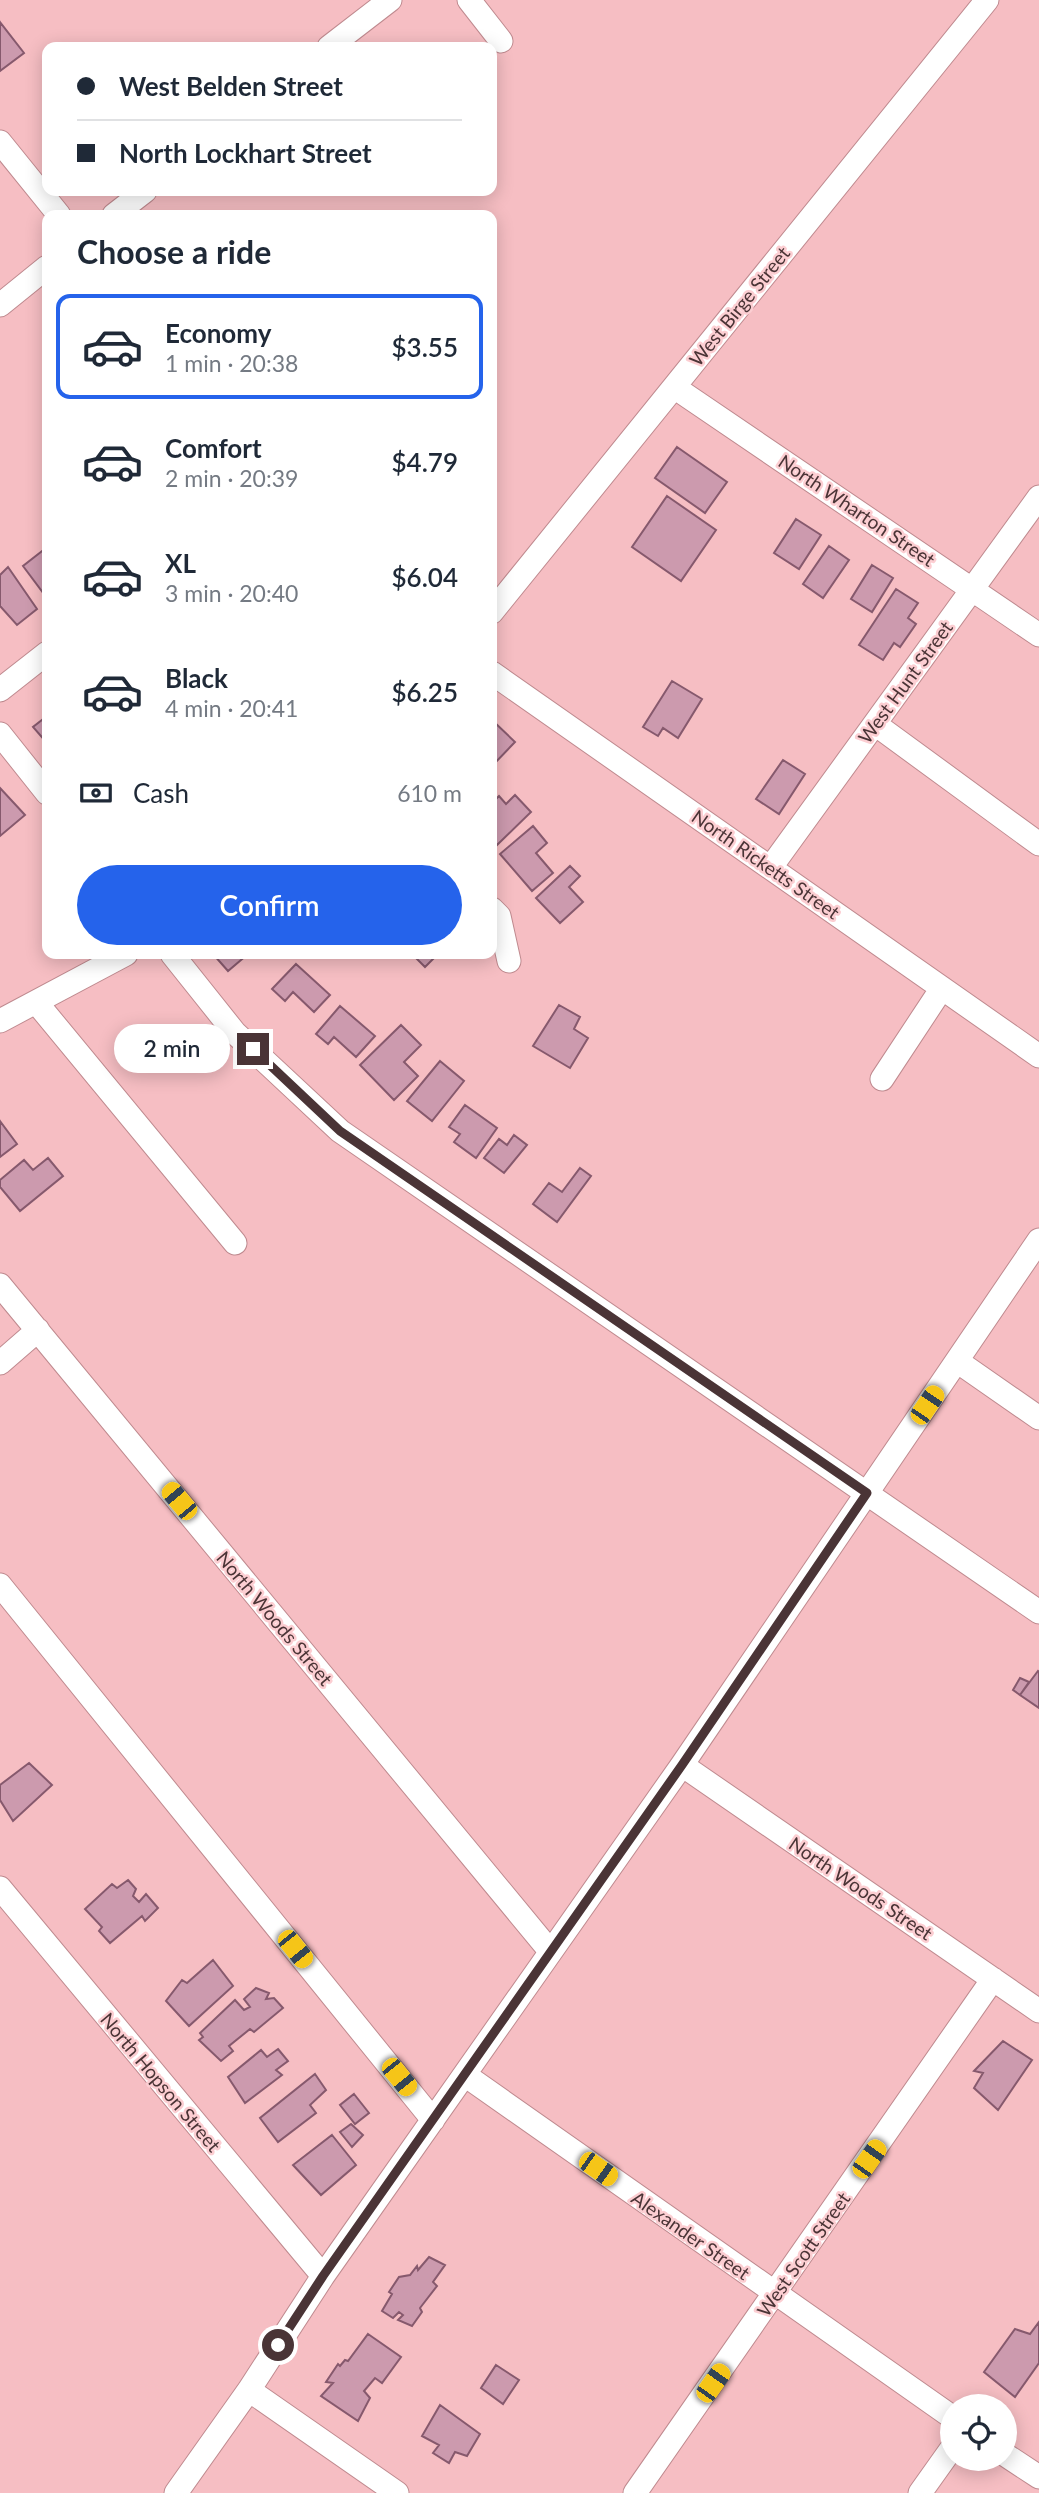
<!DOCTYPE html>
<html lang="en">
<head>
<meta charset="utf-8">
<style>
	body { margin:0; font-family:Lato,sans-serif; background:#f2f2f3; color:#1f2937; height:100vh; display:flex; flex-direction:column; font-size:26px; white-space:nowrap }
	* { box-sizing:border-box; margin:0 }
	p { font-size:23px; color:#747a83 }
	.icon { flex:none; width:38px; height:38px; fill:none; stroke:currentColor; stroke-width:2; stroke-linecap:round; stroke-linejoin:round }
	.map { position:relative; flex:1; overflow:hidden }
	.panel { position:absolute; left:42px; top:210px; width:455px; height:749px; display:flex; flex-direction:column; background:#fff; border-radius:14px; box-shadow:0 4px 18px #0003 }
	.panel>* { flex:none }
	.guide { position:absolute; left:42px; top:42px; width:455px; height:154px; border-radius:14px; box-shadow:0 4px 18px #0003; display:grid; align-content:center; height:154px; padding:0 35px; background:#fff }
	.buttons { position:absolute; left:940px; top:2394px; display:grid; gap:14px }
	.buttons a { display:grid; place-items:center; width:77px; height:77px; border-radius:50%; background:#fff; box-shadow:0 4px 18px #0003; font-size:35px }
	.end { position:absolute; width:32px; height:32px; margin:-16px; border:9px solid #4a3436; background:#fff; box-shadow:0 0 0 4px #fff }
	.from { border-radius:50% }
	.bubble { position:absolute; height:49px; border-radius:24px; background:#fff; box-shadow:0 4px 18px #0003; font-size:23px; font-weight:600; line-height:49px; text-align:center }
	.car { position:absolute; width:21px; height:42px; margin:-21px -10px; border-radius:9px; box-shadow:0 0 5px 2px #0007; background:linear-gradient(#f5c518 24%,#345 0 40%,#f5c518 0 76%,#345 0 86%,#f5c518 0) }
	.guide b { display:flex; align-items:center; gap:24px; height:66px; font-size:26px }
	.guide b+b { border-top:2px solid #e0e1e3 }
	.guide i { width:18px; height:18px; background:#1f2937 }
	ul { padding:0; list-style:none }
	li { display:flex; align-items:center; gap:21px; height:105px; margin:0 14px 10px; padding:0 21px; border:4px solid transparent; border-radius:14px }
	li div { flex:1 }
	li b { display:block; font-size:26px }
	li em { font-style:normal; font-weight:600 }
	li.selected { border-color:#2563eb }
	li>.icon { width:63px; height:63px; stroke-width:1.5 }
	h2 { padding:0 35px; font-size:32px; line-height:84px }
	.pay { display:flex; align-items:center; gap:18px; height:77px; padding:0 35px; font-size:26px }
	.pay p { margin-inline-start:auto }
	.button { display:flex; gap:14px; margin-top:auto; padding:14px 35px }
	.button a { flex:1; height:80px; border-radius:42px; background:#2563eb; color:#fff; font-size:28px; font-weight:600; line-height:80px; text-align:center }
	.map>svg:first-child { display:block }
	.building { fill:#cc9aae; stroke:#86596d; stroke-width:2 }
	.lines { fill:none; stroke-linecap:round; stroke-linejoin:round }
	.minor-casing { stroke:#bf8a8f; stroke-width:25 }
	.minor { stroke:#fff; stroke-width:23 }
	.route { stroke:#4a3436; stroke-width:9 }
	.labels { text-anchor:middle; dominant-baseline:central; stroke-width:5; stroke-linejoin:round; paint-order:stroke }
	.street-label { font-size:19px; fill:#4a3436; stroke:#fcced2 }
</style>
</head>
<body>
<div class="map">
<svg width="1039" height="2493" viewBox="0 0 1039 2493">
	<rect width="100%" height="100%" fill="#f6bec3"/>
	<path class="building" d="M0 22 24 53 0 71Z
		M677 447 727 482 705 513 655 478Z
		M667 496 716 530 681 581 632 547Z
		M796 519 821 535 799 569 774 553Z
		M829 546 849 560 823 598 803 584Z
		M46 548 47 593 44 594 23 566Z
		M872 565 893 578 872 612 851 599Z
		M8 567 37 609 17 625 0 606V575Z
		M896 589 918 603 908 618 916 624 900 647 894 643 883 660 859 645Z
		M672 681 702 699 678 738 663 728 658 736 643 727Z
		M47 716V743L33 727Z
		M492 720 515 742 492 766Z
		M783 760 805 774 779 814 756 799Z
		M0 788 25 815 0 836Z
		M515 795 531 812 497 845 492 840V803L499 796 506 804Z
		M533 826 547 843 536 853 553 873 532 891 500 854Z
		M570 866 580 876 569 887 583 902 560 923 536 898Z
		M213 954H248L228 971Z
		M412 954H438L425 967Z
		M296 964 330 995 314 1012 293 992 285 1001 272 989Z
		M559 1005 580 1017 574 1029 588 1038 570 1068 533 1046Z
		M340 1006 375 1036 356 1057 334 1037 328 1044 316 1034Z
		M401 1025 421 1045 404 1062 418 1076 394 1100 360 1065Z
		M440 1061 464 1081 432 1121 407 1101Z
		M465 1105 497 1128 476 1158 454 1142 460 1134 449 1127Z
		M0 1121 17 1144 0 1157Z
		M514 1135 527 1145 504 1173 484 1158 499 1139 507 1145Z
		M48 1158 63 1176 20 1211 0 1187V1180L24 1160 33 1170Z
		M580 1168 591 1176 557 1222 533 1204 549 1183 562 1192Z
		M1038 1671 1039 1672V1708L1020 1695Z
		M1020 1678 1029 1682 1020 1695 1013 1690Z
		M29 1763 52 1785 13 1821 0 1800V1785Z
		M128 1880 136 1889 133 1896 139 1902 146 1894 158 1908 145 1921 142 1916 110 1943 99 1931 102 1927 85 1909 112 1884 117 1888Z
		M213 1960 233 1986 189 2026 166 2001 182 1980 187 1983Z
		M256 1988 269 1993 266 1999 274 1998 283 2008 254 2032 250 2029 229 2046 233 2051 221 2061 199 2040 203 2037 200 2033 235 2000 244 2010 250 2007 244 1999Z
		M1003 2041 1032 2060 998 2110 974 2088 983 2073 974 2071Z
		M278 2049 288 2061 276 2070 282 2075 245 2103 228 2077 261 2050 267 2057Z
		M315 2074 326 2090 310 2105 316 2113 278 2142 260 2118Z
		M354 2094 369 2113 355 2124 340 2105Z
		M351 2124 363 2135 352 2147 340 2132Z
		M332 2135 356 2165 321 2195 293 2165Z
		M429 2257 445 2265 433 2282 437 2286 420 2308 422 2312 412 2326 398 2320 403 2315 399 2312 393 2318 382 2311 392 2294 389 2292 399 2277 410 2275 417 2266 418 2270Z
		M1039 2322V2363L1015 2397 984 2372 1015 2329 1030 2334Z
		M368 2334 401 2357 382 2383 375 2378 364 2391 370 2398 358 2421 321 2396 333 2383 326 2382 338 2364 340 2366 345 2360 348 2361Z
		M496 2365 519 2380 503 2404 481 2388Z
		M440 2405 480 2434 467 2456 455 2452 449 2463 433 2453 439 2445 422 2436Z"/>
	<g class="lines">
		<g class="minor-casing">
			<path id="minor" d="M469 0 501 41
				M329 47 390 0
				M0 142 59 215
				M114 215 145 191
				M0 305 47 267
				M674 387 1039 635
				M492 612 987 0
				M492 673 1039 1056
				M0 690 47 653
				M875 724 1039 844
				M0 734 47 793
				M771 867 1039 497
				M492 909 499 916 509 961
				M172 954 235 1033 340 1131 1039 1612
				M36 1002 235 1243
				M0 1021 126 954
				M882 1079 942 988
				M0 1285 550 1951
				M957 1361 1039 1418
				M0 1363 38 1330
				M0 1585 433 2120
				M682 1765 1039 2011
				M0 1888 323 2276
				M465 2075 952 2417
				M249 2390 397 2493
				M1004 2454 1039 2477
				M176 2493 249 2390 323 2276 682 1765 1039 1240
				M635 2493 993 1979
				M920 2493 952 2448"/>
		</g>
		<use href="#minor" class="minor"/>
	</g>
	<g class="lines">
		<path class="route" d="M253 1049 340 1131 867 1493 682 1765 323 2276 278 2345"/>
	</g>
	<g class="labels">
		<g class="street-label">
			<text transform="translate(739 306) rotate(-51)">West Birge Street</text>
			<text transform="translate(857 510) rotate(34)">North Wharton Street</text>
			<text transform="translate(905 682) rotate(-54)">West Hunt Street</text>
			<text transform="translate(766 864) rotate(35)">North Ricketts Street</text>
			<text transform="translate(275 1618) rotate(50)">North Woods Street</text>
			<text transform="translate(861 1888) rotate(34)">North Woods Street</text>
			<text transform="translate(161 2082) rotate(50)">North Hopson Street</text>
			<text transform="translate(691 2235) rotate(35)">Alexander Street</text>
			<text transform="translate(803 2254) rotate(-55)">West Scott Street</text>
		</g>
	</g>
</svg>
<div class="buttons">
<a><svg class="icon" aria-label="locate" viewBox="0 0 24 24"><circle cx="12" cy="12" r="6"/><path d="M12 2v4M12 18v4M2 12h4M18 12h4"/></svg></a>
</div>
<i class="end from" style="left:278px;top:2345px"></i>
<i class="end" style="left:253px;top:1049px"></i>
<div class="bubble" style="left:114px;top:1024px;width:116px">2 min</div>
<i class="car" style="left:927px;top:1405px;rotate:34deg"></i>
<i class="car" style="left:179px;top:1501px;rotate:320deg"></i>
<i class="car" style="left:295px;top:1949px;rotate:141deg"></i>
<i class="car" style="left:399px;top:2077px;rotate:141deg"></i>
<i class="car" style="left:869px;top:2159px;rotate:35deg"></i>
<i class="car" style="left:598px;top:2169px;rotate:125deg"></i>
<i class="car" style="left:713px;top:2383px;rotate:35deg"></i>
<div class="guide">
<b><i class="from"></i>West Belden Street</b>
<b><i></i>North Lockhart Street</b>
</div>
<section class="panel">
<h2>Choose a ride</h2>
<ul>
<li class="selected"><svg class="icon" aria-label="car" viewBox="0 0 24 24"><path d="M5 17H2v-5l4-1 3-4h7l3 4 3 1v5h-3M9 17h6M6 11h13"/><circle cx="7" cy="17" r="2"/><circle cx="17" cy="17" r="2"/></svg><div><b>Economy</b><p>1 min · 20:38</p></div><em>$3.55</em></li>
<li><svg class="icon" aria-label="car" viewBox="0 0 24 24"><path d="M5 17H2v-5l4-1 3-4h7l3 4 3 1v5h-3M9 17h6M6 11h13"/><circle cx="7" cy="17" r="2"/><circle cx="17" cy="17" r="2"/></svg><div><b>Comfort</b><p>2 min · 20:39</p></div><em>$4.79</em></li>
<li><svg class="icon" aria-label="car" viewBox="0 0 24 24"><path d="M5 17H2v-5l4-1 3-4h7l3 4 3 1v5h-3M9 17h6M6 11h13"/><circle cx="7" cy="17" r="2"/><circle cx="17" cy="17" r="2"/></svg><div><b>XL</b><p>3 min · 20:40</p></div><em>$6.04</em></li>
<li><svg class="icon" aria-label="car" viewBox="0 0 24 24"><path d="M5 17H2v-5l4-1 3-4h7l3 4 3 1v5h-3M9 17h6M6 11h13"/><circle cx="7" cy="17" r="2"/><circle cx="17" cy="17" r="2"/></svg><div><b>Black</b><p>4 min · 20:41</p></div><em>$6.25</em></li>
</ul>
<div class="pay"><svg class="icon" aria-label="cash" viewBox="0 0 24 24"><path d="M3 7h18v10H3z"/><circle cx="12" cy="12" r="2"/></svg>Cash<p>610 m</p></div>
<div class="button"><a>Confirm</a></div>
</section>
</div>
</body>
</html>
